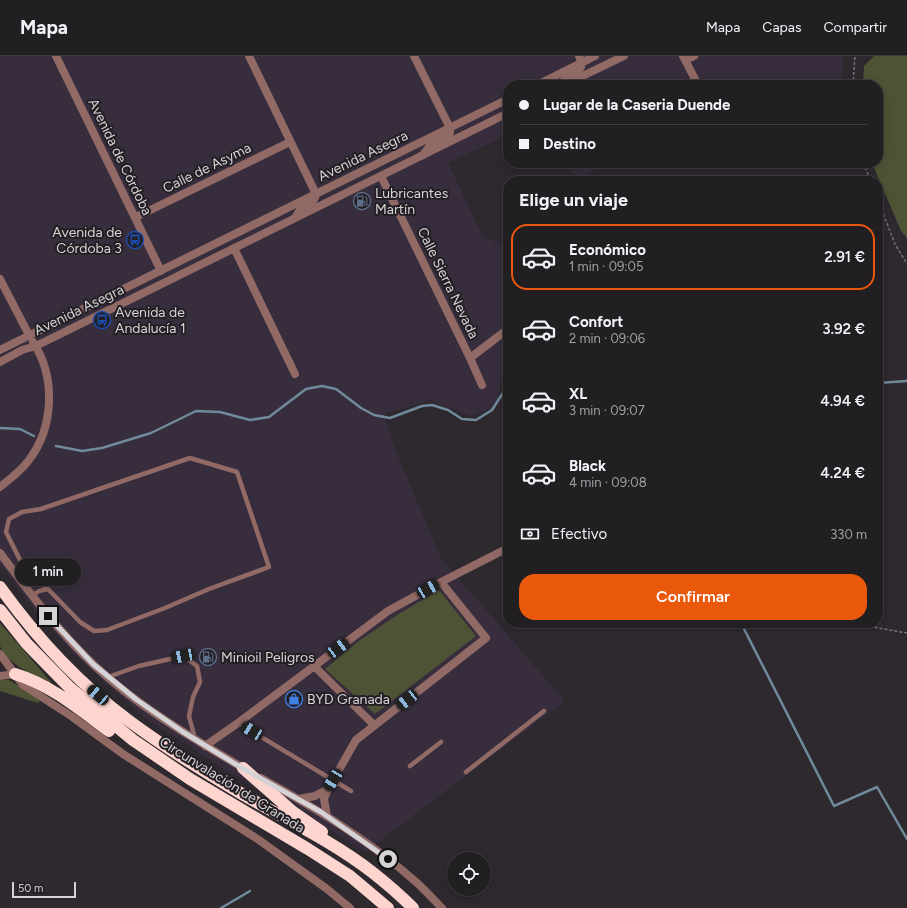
<!DOCTYPE html>
<html lang="es">
<head>
<meta charset="utf-8">
<style>
	body { margin:0; font-family:Figtree,sans-serif; background:#2e2c2f; color:#f1f3f6; height:100vh; display:flex; flex-direction:column; font-size:15px; white-space:nowrap }
	* { box-sizing:border-box; margin:0 }
	p { font-size:13px; color:#a2a2a5 }
	.icon { flex:none; width:22px; height:22px; fill:none; stroke:currentColor; stroke-width:2; stroke-linecap:round; stroke-linejoin:round }
	.map { position:relative; flex:1; overflow:hidden }
	.side { position:absolute; left:503px; top:120px; width:380px; height:452px; display:flex; flex-direction:column; background:#221f22; border-radius:16px; box-shadow:0 2px 10px #0003,0 0 0 1px #3f3d40 }
	.side>* { flex:none }
	.guide { position:absolute; left:503px; top:24px; width:380px; height:88px; border-radius:16px; box-shadow:0 2px 10px #0003,0 0 0 1px #3f3d40; display:grid; align-content:center; height:88px; padding:0 16px; background:#221f22 }
	.tools { position:absolute; left:447px; top:796px; display:grid; gap:8px }
	.tools a { display:grid; place-items:center; width:44px; height:44px; border-radius:50%; background:#221f22; box-shadow:0 2px 10px #0003,0 0 0 1px #3f3d40; font-size:20px }
	.scale { position:absolute; left:12px; bottom:10px; width:64px; box-sizing:border-box; padding-left:4px; border:2px solid #d5d3d6; border-top:0; font-size:11px; line-height:14px; white-space:nowrap; color:#d5d3d6; -webkit-text-stroke:3px #231f24; paint-order:stroke }
	.end { position:absolute; width:18px; height:18px; margin:-9px; border:5px solid #d5d3d6; background:#111; box-shadow:0 0 0 2px #111 }
	.from { border-radius:50% }
	.bubble { position:absolute; height:28px; border-radius:14px; background:#221f22; box-shadow:0 2px 10px #0003,0 0 0 1px #3f3d40; font-size:13px; font-weight:600; line-height:28px; text-align:center }
	.car { position:absolute; width:12px; height:24px; margin:-12px -6px; border-radius:5px; box-shadow:0 0 3px 1px #0007; background:linear-gradient(#222 24%,#8ab4d8 0 40%,#222 0 76%,#8ab4d8 0 86%,#222 0) }
	.guide b { display:flex; align-items:center; gap:14px; height:38px; font-size:15px }
	.guide b+b { border-top:1px solid #3f3d40 }
	.guide i { width:10px; height:10px; background:#f1f3f6 }
	ul { padding:0; list-style:none }
	li { display:flex; align-items:center; gap:12px; height:66px; margin:0 8px 6px; padding:0 8px; border:2px solid transparent; border-radius:16px }
	li div { flex:1 }
	li b { display:block; font-size:15px }
	li em { font-style:normal; font-weight:600 }
	li.on { border-color:#ea580c }
	li>.icon { width:36px; height:36px; stroke-width:1.5 }
	h2 { padding:0 16px; font-size:18px; line-height:48px }
	.pay { display:flex; align-items:center; gap:10px; height:44px; padding:0 16px; font-size:15px }
	.pay p { margin-inline-start:auto }
	.button { display:flex; gap:8px; margin-top:auto; padding:8px 16px }
	.button a { flex:1; height:46px; border-radius:16px; background:#ea580c; color:#fff; font-size:16px; font-weight:600; line-height:46px; text-align:center }
	header { display:flex; align-items:center; gap:24px; box-sizing:border-box; height:56px; padding:0 20px; background:#221f22; border-bottom:1px solid #3f3d40 }
	header strong { font-size:19px }
	nav { display:flex; gap:22px; margin-inline-start:auto; font-size:14px }
	.map>svg:first-child { display:block }
	.industrial { fill:#372d3d }
	.green { fill:#4e5336 }
	.lines { fill:none; stroke-linecap:round; stroke-linejoin:round }
	.stream { stroke:#708a9b; stroke-width:2.5 }
	.path { stroke:#777478; stroke-width:1.5; stroke-dasharray:3 2; stroke-linecap:butt }
	.service { stroke:#926a65; stroke-width:4.5 }
	.minor { stroke:#926a65; stroke-width:8 }
	.tertiary { stroke:#926a65; stroke-width:8 }
	.motorway { stroke:#fdd4ce; stroke-width:12 }
	.route { stroke:#d5d3d6; stroke-width:5 }
	.labels { text-anchor:middle; dominant-baseline:central; stroke-width:4; stroke-linejoin:round; paint-order:stroke }
	.street-label { font-size:14px; fill:#d5d3d6; stroke:#231f24 }
	.poi-label { font-size:14px; fill:#d5d3d6; stroke:#231f24; text-anchor:start }
</style>
</head>
<body>
<header>
<strong>Mapa</strong>
<nav><a>Mapa</a><a>Capas</a><a>Compartir</a></nav>
</header>
<div class="map">
<svg width="907" height="852" viewBox="0 0 907 852">
	<rect width="100%" height="100%" fill="#2d292e"/>
	<path class="industrial" d="M0 0H843L842 29H508V79L448 107 483 181 500 187 508 185V294L507 296 496 350 471 360 431 344 384 358 393 388 441 502 565 645 365 796 318 767 224 713 144 661 73 597 27 545 0 508Z
		M567 107H608L576 124Z"/>
	<path class="green" d="M874 0H907V182L901 175 872 107H878V29H863L864 10Z
		M439 534 476 580 375 658 325 613 360 584 397 559Z
		M0 567 51 626 50 628C34 619 7 608 0 590 0 584 0 574 0 567Z
		M0 624H9L41 643 38 647 0 635Z"/>
	<g class="lines">
		<path class="stream" d="M878 327 907 325
			M0 372 20 373 34 380
			M56 390 82 395 102 392 151 377 196 355 220 356 250 364 269 361 306 333 322 330 336 333 361 352 374 359 390 362 422 350 432 349 448 354 462 363 476 364 492 354 508 329
			M741 567 834 750 877 731 907 783
			M221 852 250 835"/>
		<path class="path" d="M853 29 855 0
			M863 107 871 125
			M878 144 895 188 907 208
			M850 567 907 577"/>
		<path class="service" d="M190 402 237 416 269 511 209 533 165 552 107 574 94 575 80 566 48 533 23 510 6 476 9 463 22 456 41 453Z
			M32 540 39 535 48 533
			M108 621 139 610 183 600 197 610 200 626 193 641 189 660 195 683
			M238 667 351 735
			M410 710 441 686
			M466 716 544 655"/>
		<path class="minor" d="M414 0 450 72V77L444 82 432 87 423 99
			M683 0 698 29
			M686 4 694 0
			M560 29C562 27 564 23 567 22 576 15 586 15 579 0
			M381 120 470 302 482 329
			M136 161 290 86
			M234 192 295 318
			M0 223 29 279
			M470 302 508 273
			M314 610 374 669
			M205 690 238 667 388 555 441 526 508 492
			M261 722C315 752 369 784 416 826 425 834 433 843 442 852
			M299 743 315 740 328 733
			M327 760 324 743 328 733 356 684 486 582 441 526"/>
		<path class="tertiary" d="M56 0 161 215
			M249 0 316 138C315 146 309 147 303 151 299 154 297 159 295 162
			M537 29 595 0
			M564 29 624 0
			M0 294 508 43
			M0 306 22 294 36 290 508 57
			M0 431C10 423 21 415 29 404 54 371 56 321 33 286
			M0 497C29 536 58 575 94 609 137 650 191 681 243 712
			M0 598 23 629 71 660 123 698 259 784 327 833 350 852
			M0 620 15 618"/>
		<path class="motorway" d="M0 531C36 581 78 627 128 664 164 691 203 715 242 738 285 763 332 785 372 816 386 827 400 839 413 852
			M0 554 27 588 70 632 133 684 190 723 308 793 350 820 388 852
			M15 618C51 629 79 653 109 675
			M243 712 293 756 322 776"/>
	</g>
	<g class="lines">
		<path class="route" d="M48 560 93 608 137 644 183 676 242 712 321 756 388 803"/>
	</g>
	<defs>
		<g id="fuel-ring" transform="scale(0.9)"><circle r="9.5" fill="#231f24" stroke="#5c6f8a" stroke-width="1.5"/><path d="M-5.5-6h7V0h2V4h1.3V-2.5L3-4.5l.8-.8L6-3V5H2.5V1h-1V6h-7ZM-4.2-4.7v3.2H.2V-4.7Z" fill="#5c6f8a"/></g>
		<g id="bus-ring" transform="scale(0.9)"><circle r="9.5" fill="#231f24" stroke="#1a4fb4" stroke-width="1.5"/><path d="M-5-6H5V4H4V6H2V4H-2V6H-4V4H-5ZM-3.5-4V0h7V-4ZM-3.5 1.2v1.5H-2V1.2ZM2 1.2v1.5H3.5V1.2Z" fill="#1a4fb4"/></g>
		<g id="shop-ring" transform="scale(0.9)"><circle r="9.5" fill="#231f24" stroke="#3f7fe0" stroke-width="1.5"/><path d="M-5-2.5h2.3a2.7 3.5 0 0 1 5.4 0H5L5.5 6h-11ZM-1.5-2.5h3a1.5 2.3 0 0 0-3 0Z" fill="#3f7fe0"/></g>
	</defs>
	<g fill-rule="evenodd">
		<use href="#fuel-ring" x="362" y="145"/>
		<use href="#bus-ring" x="135" y="184"/>
		<use href="#bus-ring" x="102" y="264"/>
		<use href="#fuel-ring" x="208" y="601"/>
		<use href="#shop-ring" x="294" y="643"/>
	</g>
	<g class="labels">
		<g class="street-label">
			<text transform="translate(363 100) rotate(-26)">Avenida Asegra</text>
			<text transform="translate(120 101) rotate(64)">Avenida de Córdoba</text>
			<text transform="translate(207 112) rotate(-26)">Calle de Asyma</text>
			<text transform="translate(448 227) rotate(64)">Calle Sierra Nevada</text>
			<text transform="translate(79 254) rotate(-26)">Avenida Asegra</text>
			<text transform="translate(232 729) rotate(32)">Circunvalación de Granada</text>
		</g>
		<g class="poi-label">
			<text x="375" y="137">Lubricantes<tspan x="375" dy="16">Martín</tspan></text>
			<text x="122" y="176" text-anchor="end">Avenida de<tspan x="122" dy="16">Córdoba 3</tspan></text>
			<text x="115" y="256">Avenida de<tspan x="115" dy="16">Andalucía 1</tspan></text>
			<text x="221" y="601">Minioil Peligros</text>
			<text x="307" y="643">BYD Granada</text>
		</g>
	</g>
</svg>
<div class="tools">
<a><svg class="icon" aria-label="locate" viewBox="0 0 24 24"><circle cx="12" cy="12" r="6"/><path d="M12 2v4M12 18v4M2 12h4M18 12h4"/></svg></a>
</div>
<div class="scale">50 m</div>
<i class="end from" style="left:388px;top:803px"></i>
<i class="end" style="left:48px;top:560px"></i>
<div class="bubble" style="left:15px;top:502px;width:66px">1 min</div>
<i class="car" style="left:428px;top:533px;rotate:60deg"></i>
<i class="car" style="left:338px;top:592px;rotate:54deg"></i>
<i class="car" style="left:183px;top:600px;rotate:259deg"></i>
<i class="car" style="left:98px;top:639px;rotate:310deg"></i>
<i class="car" style="left:407px;top:644px;rotate:232deg"></i>
<i class="car" style="left:252px;top:675px;rotate:301deg"></i>
<i class="car" style="left:333px;top:724px;rotate:212deg"></i>
<div class="guide">
<b><i class="from"></i>Lugar de la Caseria Duende</b>
<b><i></i>Destino</b>
</div>
<section class="side">
<h2>Elige un viaje</h2>
<ul>
<li class="on"><svg class="icon" aria-label="car" viewBox="0 0 24 24"><path d="M5 17H2v-5l4-1 3-4h7l3 4 3 1v5h-3M9 17h6M6 11h13"/><circle cx="7" cy="17" r="2"/><circle cx="17" cy="17" r="2"/></svg><div><b>Económico</b><p>1 min · 09:05</p></div><em>2.91 €</em></li>
<li><svg class="icon" aria-label="car" viewBox="0 0 24 24"><path d="M5 17H2v-5l4-1 3-4h7l3 4 3 1v5h-3M9 17h6M6 11h13"/><circle cx="7" cy="17" r="2"/><circle cx="17" cy="17" r="2"/></svg><div><b>Confort</b><p>2 min · 09:06</p></div><em>3.92 €</em></li>
<li><svg class="icon" aria-label="car" viewBox="0 0 24 24"><path d="M5 17H2v-5l4-1 3-4h7l3 4 3 1v5h-3M9 17h6M6 11h13"/><circle cx="7" cy="17" r="2"/><circle cx="17" cy="17" r="2"/></svg><div><b>XL</b><p>3 min · 09:07</p></div><em>4.94 €</em></li>
<li><svg class="icon" aria-label="car" viewBox="0 0 24 24"><path d="M5 17H2v-5l4-1 3-4h7l3 4 3 1v5h-3M9 17h6M6 11h13"/><circle cx="7" cy="17" r="2"/><circle cx="17" cy="17" r="2"/></svg><div><b>Black</b><p>4 min · 09:08</p></div><em>4.24 €</em></li>
</ul>
<div class="pay"><svg class="icon" aria-label="cash" viewBox="0 0 24 24"><path d="M3 7h18v10H3z"/><circle cx="12" cy="12" r="2"/></svg>Efectivo<p>330 m</p></div>
<div class="button"><a>Confirmar</a></div>
</section>
</div>
</body>
</html>
